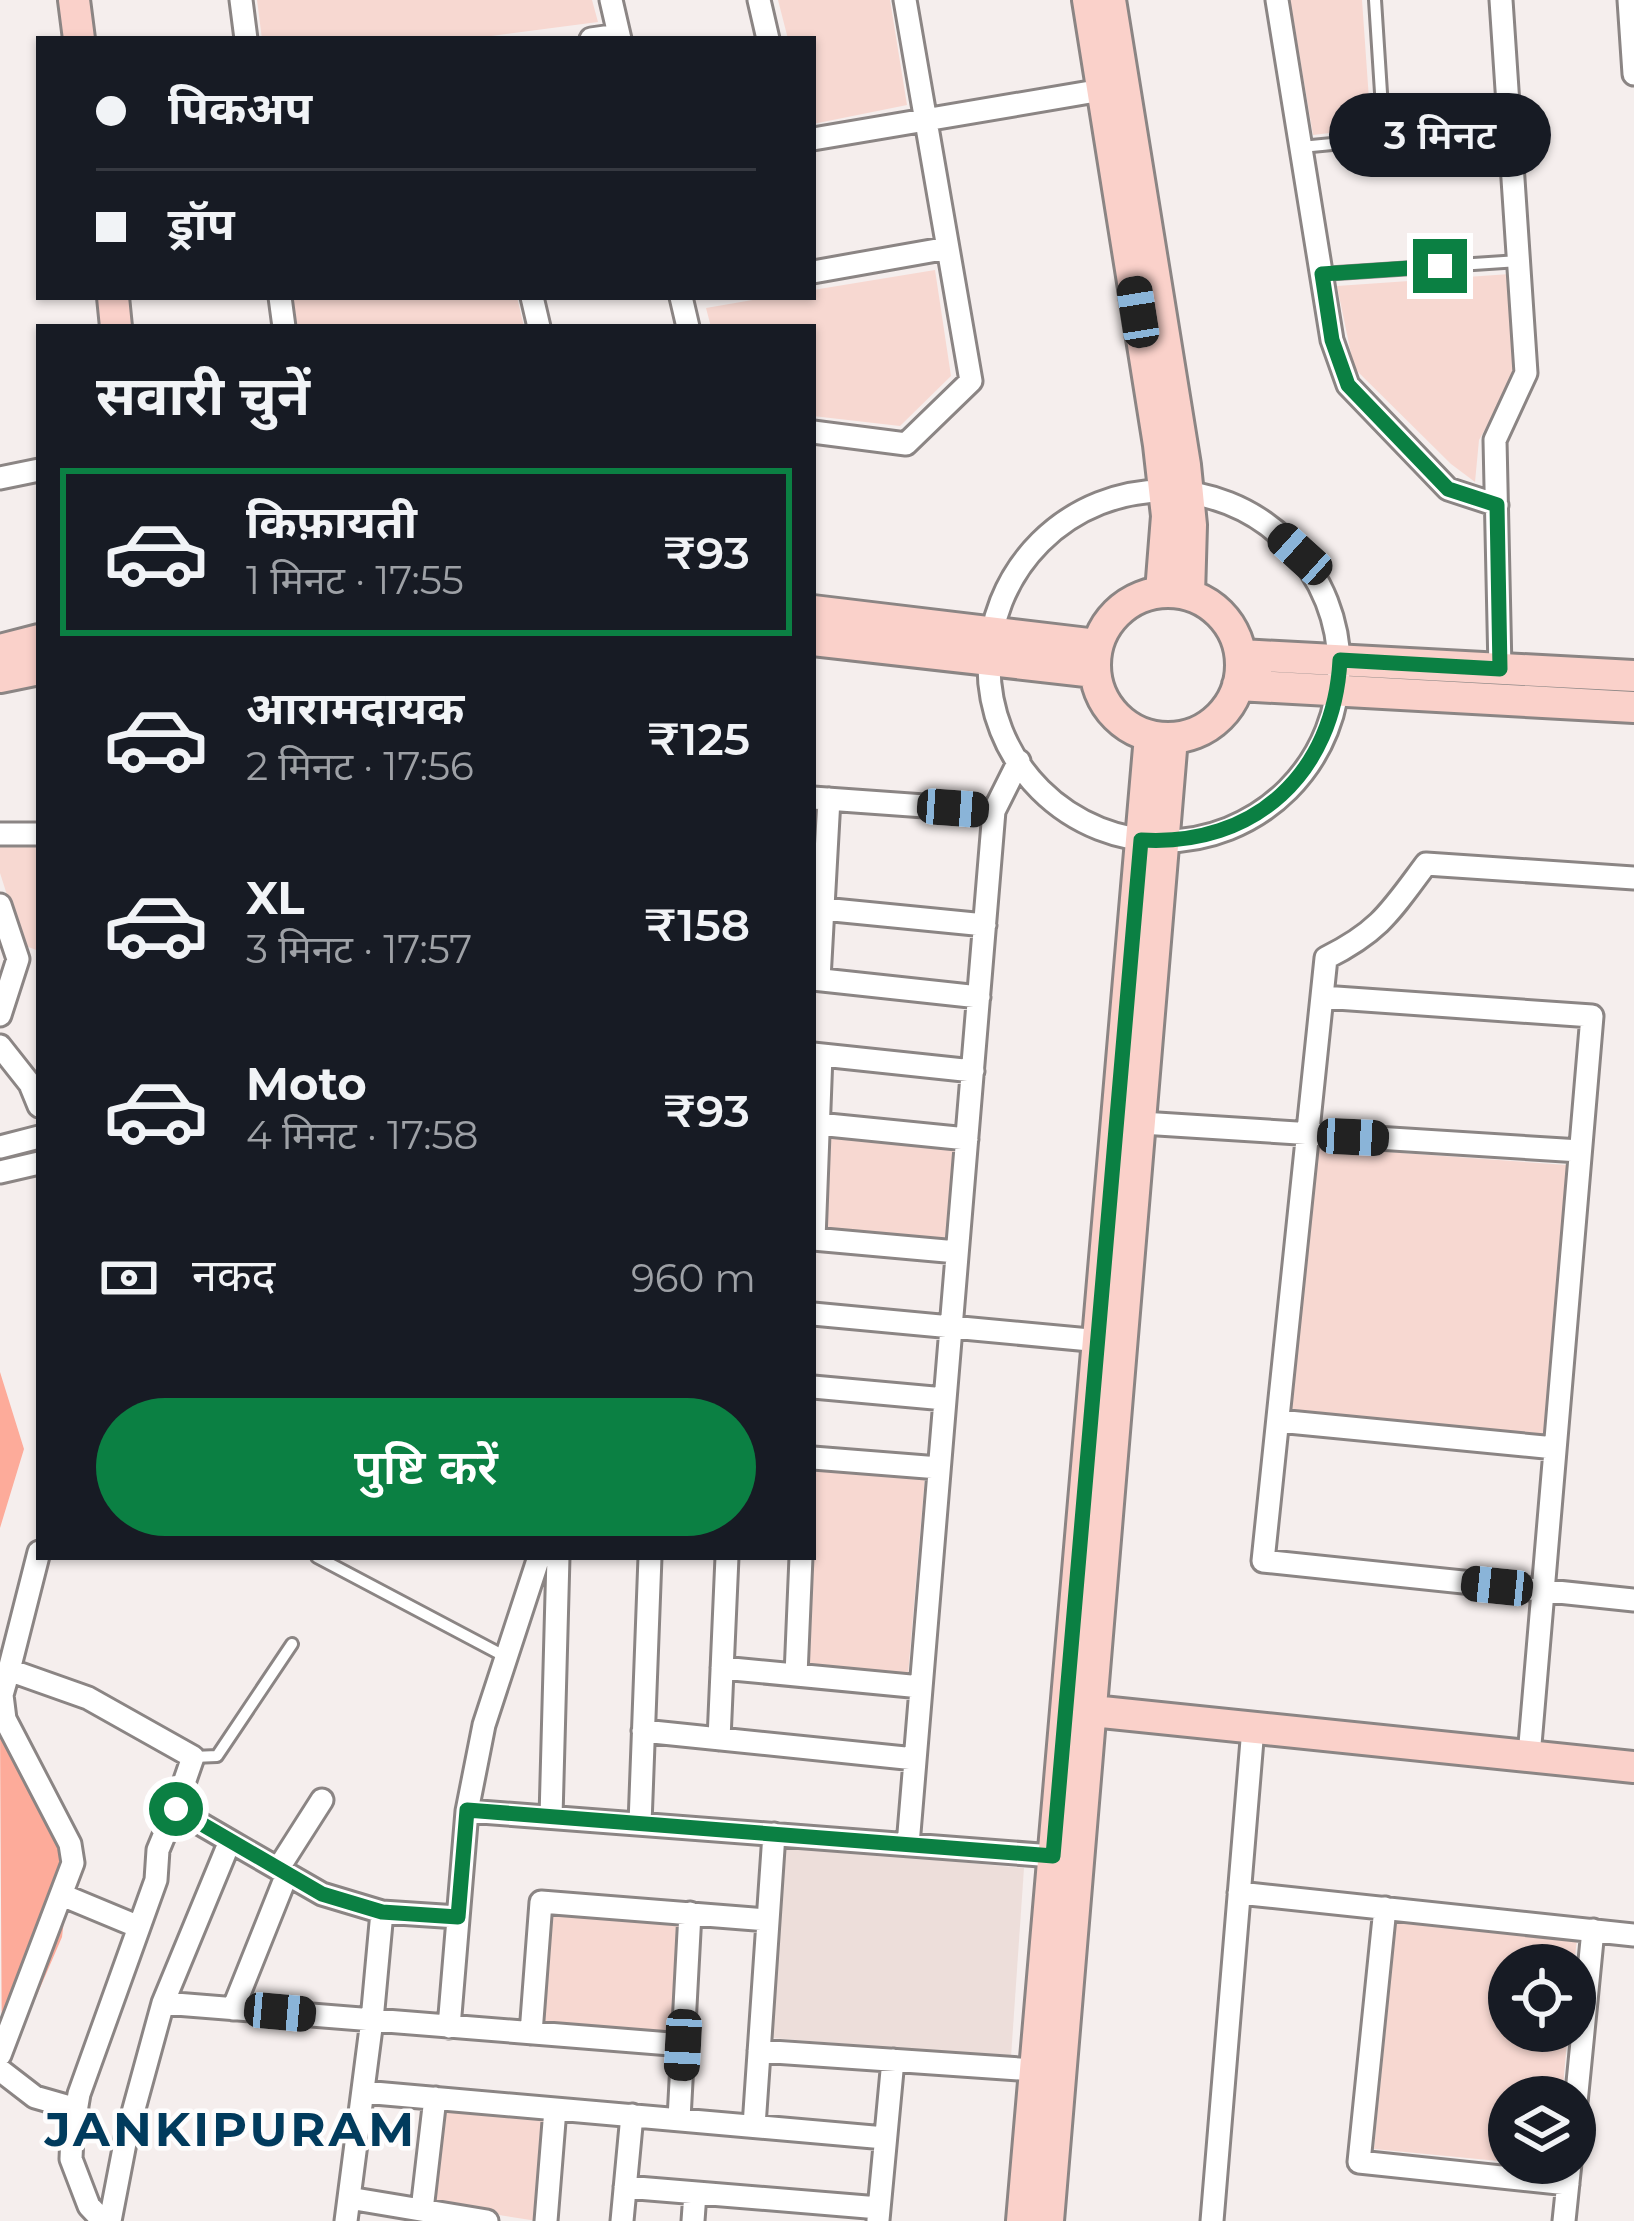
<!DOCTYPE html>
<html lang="hi">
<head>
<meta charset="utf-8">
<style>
	body { margin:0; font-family:Montserrat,"Noto Sans Devanagari",sans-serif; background:#20242c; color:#f1f3f6; height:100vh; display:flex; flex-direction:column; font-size:45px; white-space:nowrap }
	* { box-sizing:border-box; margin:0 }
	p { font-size:39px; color:#9ea1a6 }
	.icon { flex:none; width:66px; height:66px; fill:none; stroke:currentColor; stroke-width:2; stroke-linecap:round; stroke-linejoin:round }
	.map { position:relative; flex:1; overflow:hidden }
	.drawer { position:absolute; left:36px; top:324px; width:780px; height:1236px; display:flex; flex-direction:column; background:#171b24; border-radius:0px; box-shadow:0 3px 9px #0004 }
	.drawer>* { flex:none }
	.top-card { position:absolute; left:36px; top:36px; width:780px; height:264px; border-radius:0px; box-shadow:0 3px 9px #0004; display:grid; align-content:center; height:264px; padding:0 60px; background:#171b24 }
	.fabs { position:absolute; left:1488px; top:1944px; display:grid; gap:24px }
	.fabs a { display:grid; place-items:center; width:108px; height:108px; border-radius:50%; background:#171b24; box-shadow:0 3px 9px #0004; font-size:60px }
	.end { position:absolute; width:54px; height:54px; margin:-27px; border:15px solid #0b8043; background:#fff; box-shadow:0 0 0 6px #fff }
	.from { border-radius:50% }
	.bubble { position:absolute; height:84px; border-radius:42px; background:#171b24; box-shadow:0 3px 9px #0004; font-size:39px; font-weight:600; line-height:84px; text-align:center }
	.car { position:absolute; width:36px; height:72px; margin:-36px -18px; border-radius:15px; box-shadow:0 0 9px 3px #0007; background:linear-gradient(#222 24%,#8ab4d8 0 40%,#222 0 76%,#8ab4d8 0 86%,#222 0) }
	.top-card b { display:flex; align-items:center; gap:42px; height:114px; font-size:45px }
	.top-card b+b { border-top:3px solid #363941 }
	.top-card i { width:30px; height:30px; background:#f1f3f6 }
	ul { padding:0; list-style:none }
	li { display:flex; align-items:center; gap:36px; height:168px; margin:0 24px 18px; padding:0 36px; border:6px solid transparent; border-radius:0px }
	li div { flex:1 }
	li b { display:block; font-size:45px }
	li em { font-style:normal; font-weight:600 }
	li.selected { border-color:#0b8043 }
	li>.icon { width:108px; height:108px; stroke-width:1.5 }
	h2 { padding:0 60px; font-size:54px; line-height:144px }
	.pay { display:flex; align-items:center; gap:30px; height:132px; padding:0 60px; font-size:45px }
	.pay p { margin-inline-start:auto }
	.button { display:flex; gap:24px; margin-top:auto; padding:24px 60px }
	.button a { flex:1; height:138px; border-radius:72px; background:#0b8043; color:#fff; font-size:48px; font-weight:600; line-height:138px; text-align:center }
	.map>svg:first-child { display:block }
	.built { fill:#eddeda }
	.green { fill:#f7d8d1 }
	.water { fill:#fdab9a }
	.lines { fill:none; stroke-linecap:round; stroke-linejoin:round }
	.lane-casing { stroke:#8b8584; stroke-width:16 }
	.street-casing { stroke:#8b8584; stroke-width:27 }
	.secondary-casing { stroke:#8b8584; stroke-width:36 }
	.lane { stroke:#fff; stroke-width:10 }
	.street { stroke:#fff; stroke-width:21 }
	.secondary { stroke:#fad1ca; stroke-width:30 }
	.route { stroke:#0b8043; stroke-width:15 }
	.labels { text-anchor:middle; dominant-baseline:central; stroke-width:9; stroke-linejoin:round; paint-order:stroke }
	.district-label { font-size:48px; font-weight:bold; letter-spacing:3px; fill:#013b5d; stroke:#fefdfd }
</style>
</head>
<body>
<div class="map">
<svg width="1634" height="2221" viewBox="0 0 1634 2221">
	<rect width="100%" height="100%" fill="#f5eeed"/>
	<path class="built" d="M785 1846 1024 1868 1011 2057 772 2038Z"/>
	<path class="green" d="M257 0H592L598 22 469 39H262Z
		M778 0H890L907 105 813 124V39H788Z
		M1290 0H1362L1371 128 1313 135Z
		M935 270 951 376 900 426 813 416V327H711L706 308 770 297H813V290Z
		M1510 274 1515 377 1479 440 1475 482 1451 464 1354 368 1337 286Z
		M293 297H517L524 327H297Z
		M39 842V951L23 945 0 873V843Z
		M824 1130 955 1143 947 1243 819 1231Z
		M1319 1147 1567 1165 1545 1434 1291 1410Z
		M815 1468 925 1476 908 1675 804 1667Z
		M549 1913 683 1924 673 2035 540 2024Z
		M1396 1922 1577 1939 1574 1965H1509V2031H1568L1562 2097H1509V2162L1374 2149Z
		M443 2110 545 2119 537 2221 430 2204Z"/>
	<path class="water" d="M0 1372 24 1449 0 1528Z
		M0 1724 73 1846 62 1937 2 2076Z"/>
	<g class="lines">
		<g class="lane-casing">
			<path id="lane" d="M1301 147 1384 139 1375 0
				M1322 274 1519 261
				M317 1557 506 1657
				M193 1757 217 1756 292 1644"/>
		</g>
		<g class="street-casing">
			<path id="street" d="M241 0 246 39
				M611 0 620 39
				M759 0 768 39
				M1277 0 1332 340 1348 385 1448 489 1497 505
				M1629 0 1634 74
				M591 39 619 35
				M813 139 1102 90
				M813 272 948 248
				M280 297 284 327
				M532 297 539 327
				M681 297 688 327
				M813 432 906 444 971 381 905 0
				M0 478 39 470
				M989 666a175 175 0 1 1 350 0a175 175 0 1 1-350 0Z
				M1500 669 1495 440 1526 373 1501 0
				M813 798 994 811
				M0 834H39
				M1634 878 1426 864C1391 911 1380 931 1326 958L1263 1561 1634 1600
				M0 905 18 959 0 1015
				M823 909 985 925
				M813 979 979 997
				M819 979 829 799
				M1322 997 1592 1016 1529 1756
				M0 1046 30 1084 39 1106
				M813 1054 973 1071
				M1126 1122 1580 1151
				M818 1124 967 1139
				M0 1147 39 1137
				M0 1172 39 1163
				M813 1239 957 1252
				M814 1239 821 1055
				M813 1314 1111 1342
				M813 1387 945 1399
				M1278 1421 1555 1448
				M813 1458 939 1468
				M39 1552 9 1670 88 1698 193 1757 175 1809 230 1841 163 2003 126 2138 110 2221
				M722 1668 921 1687
				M796 1675 801 1557
				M643 1731 915 1759
				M719 1739 727 1557
				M467 1811 1053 1856
				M551 1817 558 1557
				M640 1824 650 1557
				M230 1841 322 1894 382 1912 458 1917
				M908 1845 994 811 1019 761
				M278 1869 322 1800
				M1239 1893 1634 1935
				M62 1895 139 1927
				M1385 1908 1359 2162 1568 2184
				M163 2003 683 2045
				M233 2009 287 1874
				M449 2027 467 1811 484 1725 539 1557
				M531 2033 541 1902 768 1920
				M759 2051 1034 2070
				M0 2055 73 1863 70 1844 5 1719 2 1695 9 1670
				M0 2070 35 2097 77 2109
				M363 2092 885 2138
				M1575 2113 1593 1930
				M679 2119 690 1913
				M754 2126 774 1834
				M625 2187 879 2208
				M349 2198 487 2221
				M422 2210 435 2098
				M878 2220 893 2060
				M103 2221 89 2206 71 2159 72 2135 79 2094 156 1880 158 1850 175 1809
				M346 2221 372 2020 382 1912
				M546 2221 555 2109
				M622 2221 632 2115
				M693 2221 695 2193
				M1212 2221 1253 1728
				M1564 2221 1570 2163"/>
		</g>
		<g class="secondary-casing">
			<path id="secondary" d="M74 0 79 39
				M1088 0 1159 445 1167 516 1161 592
				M1110 0 1185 465 1191 525 1189 595
				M113 297 116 327
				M1095 665a73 73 0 1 1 146 0a73 73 0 1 1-146 0Z
				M813 611 1097 645
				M813 640 1095 672
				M0 650 39 640
				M1241 655 1634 676
				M0 677 39 669
				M1238 685 1634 707
				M1073 1709 1634 1767
				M1022 2221 1150 736
				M1048 2221 1172 738"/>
		</g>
		<use href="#lane" class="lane"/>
		<use href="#street" class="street"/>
		<use href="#secondary" class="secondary"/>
	</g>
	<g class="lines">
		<path class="route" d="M176 1809 322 1894 382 1912 458 1917 467 1810 1053 1856 1141 840C1255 847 1334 773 1340 660L1500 669 1497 505 1448 489 1348 385 1332 340 1322 274 1440 266"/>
	</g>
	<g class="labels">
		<g class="district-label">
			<text x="231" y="2129">JANKIPURAM</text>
		</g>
	</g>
</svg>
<div class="fabs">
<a><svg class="icon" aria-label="locate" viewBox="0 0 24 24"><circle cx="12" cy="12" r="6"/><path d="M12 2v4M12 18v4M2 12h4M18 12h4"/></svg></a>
<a><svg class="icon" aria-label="layers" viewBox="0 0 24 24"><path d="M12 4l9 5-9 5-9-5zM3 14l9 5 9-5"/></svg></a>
</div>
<i class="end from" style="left:176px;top:1809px"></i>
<i class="end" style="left:1440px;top:266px"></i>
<div class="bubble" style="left:1329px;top:93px;width:222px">3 मिनट</div>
<i class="car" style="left:1138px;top:312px;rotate:351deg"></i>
<i class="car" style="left:1300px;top:554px;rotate:312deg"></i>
<i class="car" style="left:953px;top:808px;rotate:94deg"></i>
<i class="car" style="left:1353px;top:1137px;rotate:93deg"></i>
<i class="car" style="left:1497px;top:1586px;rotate:276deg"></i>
<i class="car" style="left:280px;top:2012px;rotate:95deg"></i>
<i class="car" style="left:683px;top:2045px;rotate:183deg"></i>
<div class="top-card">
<b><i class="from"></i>पिकअप</b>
<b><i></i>ड्रॉप</b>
</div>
<section class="drawer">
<h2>सवारी चुनें</h2>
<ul>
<li class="selected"><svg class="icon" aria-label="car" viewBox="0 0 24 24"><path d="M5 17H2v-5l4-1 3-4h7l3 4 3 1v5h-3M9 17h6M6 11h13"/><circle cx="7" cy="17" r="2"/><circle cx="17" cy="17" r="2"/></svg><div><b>किफ़ायती</b><p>1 मिनट · 17:55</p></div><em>₹93</em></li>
<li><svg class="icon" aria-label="car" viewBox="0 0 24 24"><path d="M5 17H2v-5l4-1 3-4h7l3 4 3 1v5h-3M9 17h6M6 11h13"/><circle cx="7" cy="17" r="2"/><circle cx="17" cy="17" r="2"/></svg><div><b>आरामदायक</b><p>2 मिनट · 17:56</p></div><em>₹125</em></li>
<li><svg class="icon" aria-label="car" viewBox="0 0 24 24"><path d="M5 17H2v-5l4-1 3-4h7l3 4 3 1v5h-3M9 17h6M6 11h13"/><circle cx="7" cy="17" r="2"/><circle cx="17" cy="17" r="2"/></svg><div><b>XL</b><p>3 मिनट · 17:57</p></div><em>₹158</em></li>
<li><svg class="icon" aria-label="car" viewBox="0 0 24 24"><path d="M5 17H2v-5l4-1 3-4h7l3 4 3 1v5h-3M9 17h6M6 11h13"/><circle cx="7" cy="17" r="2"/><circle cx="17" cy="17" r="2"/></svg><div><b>Moto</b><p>4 मिनट · 17:58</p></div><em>₹93</em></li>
</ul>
<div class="pay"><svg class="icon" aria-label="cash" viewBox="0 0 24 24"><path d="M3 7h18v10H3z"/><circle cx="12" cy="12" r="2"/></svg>नकद<p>960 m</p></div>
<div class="button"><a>पुष्टि करें</a></div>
</section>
</div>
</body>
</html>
